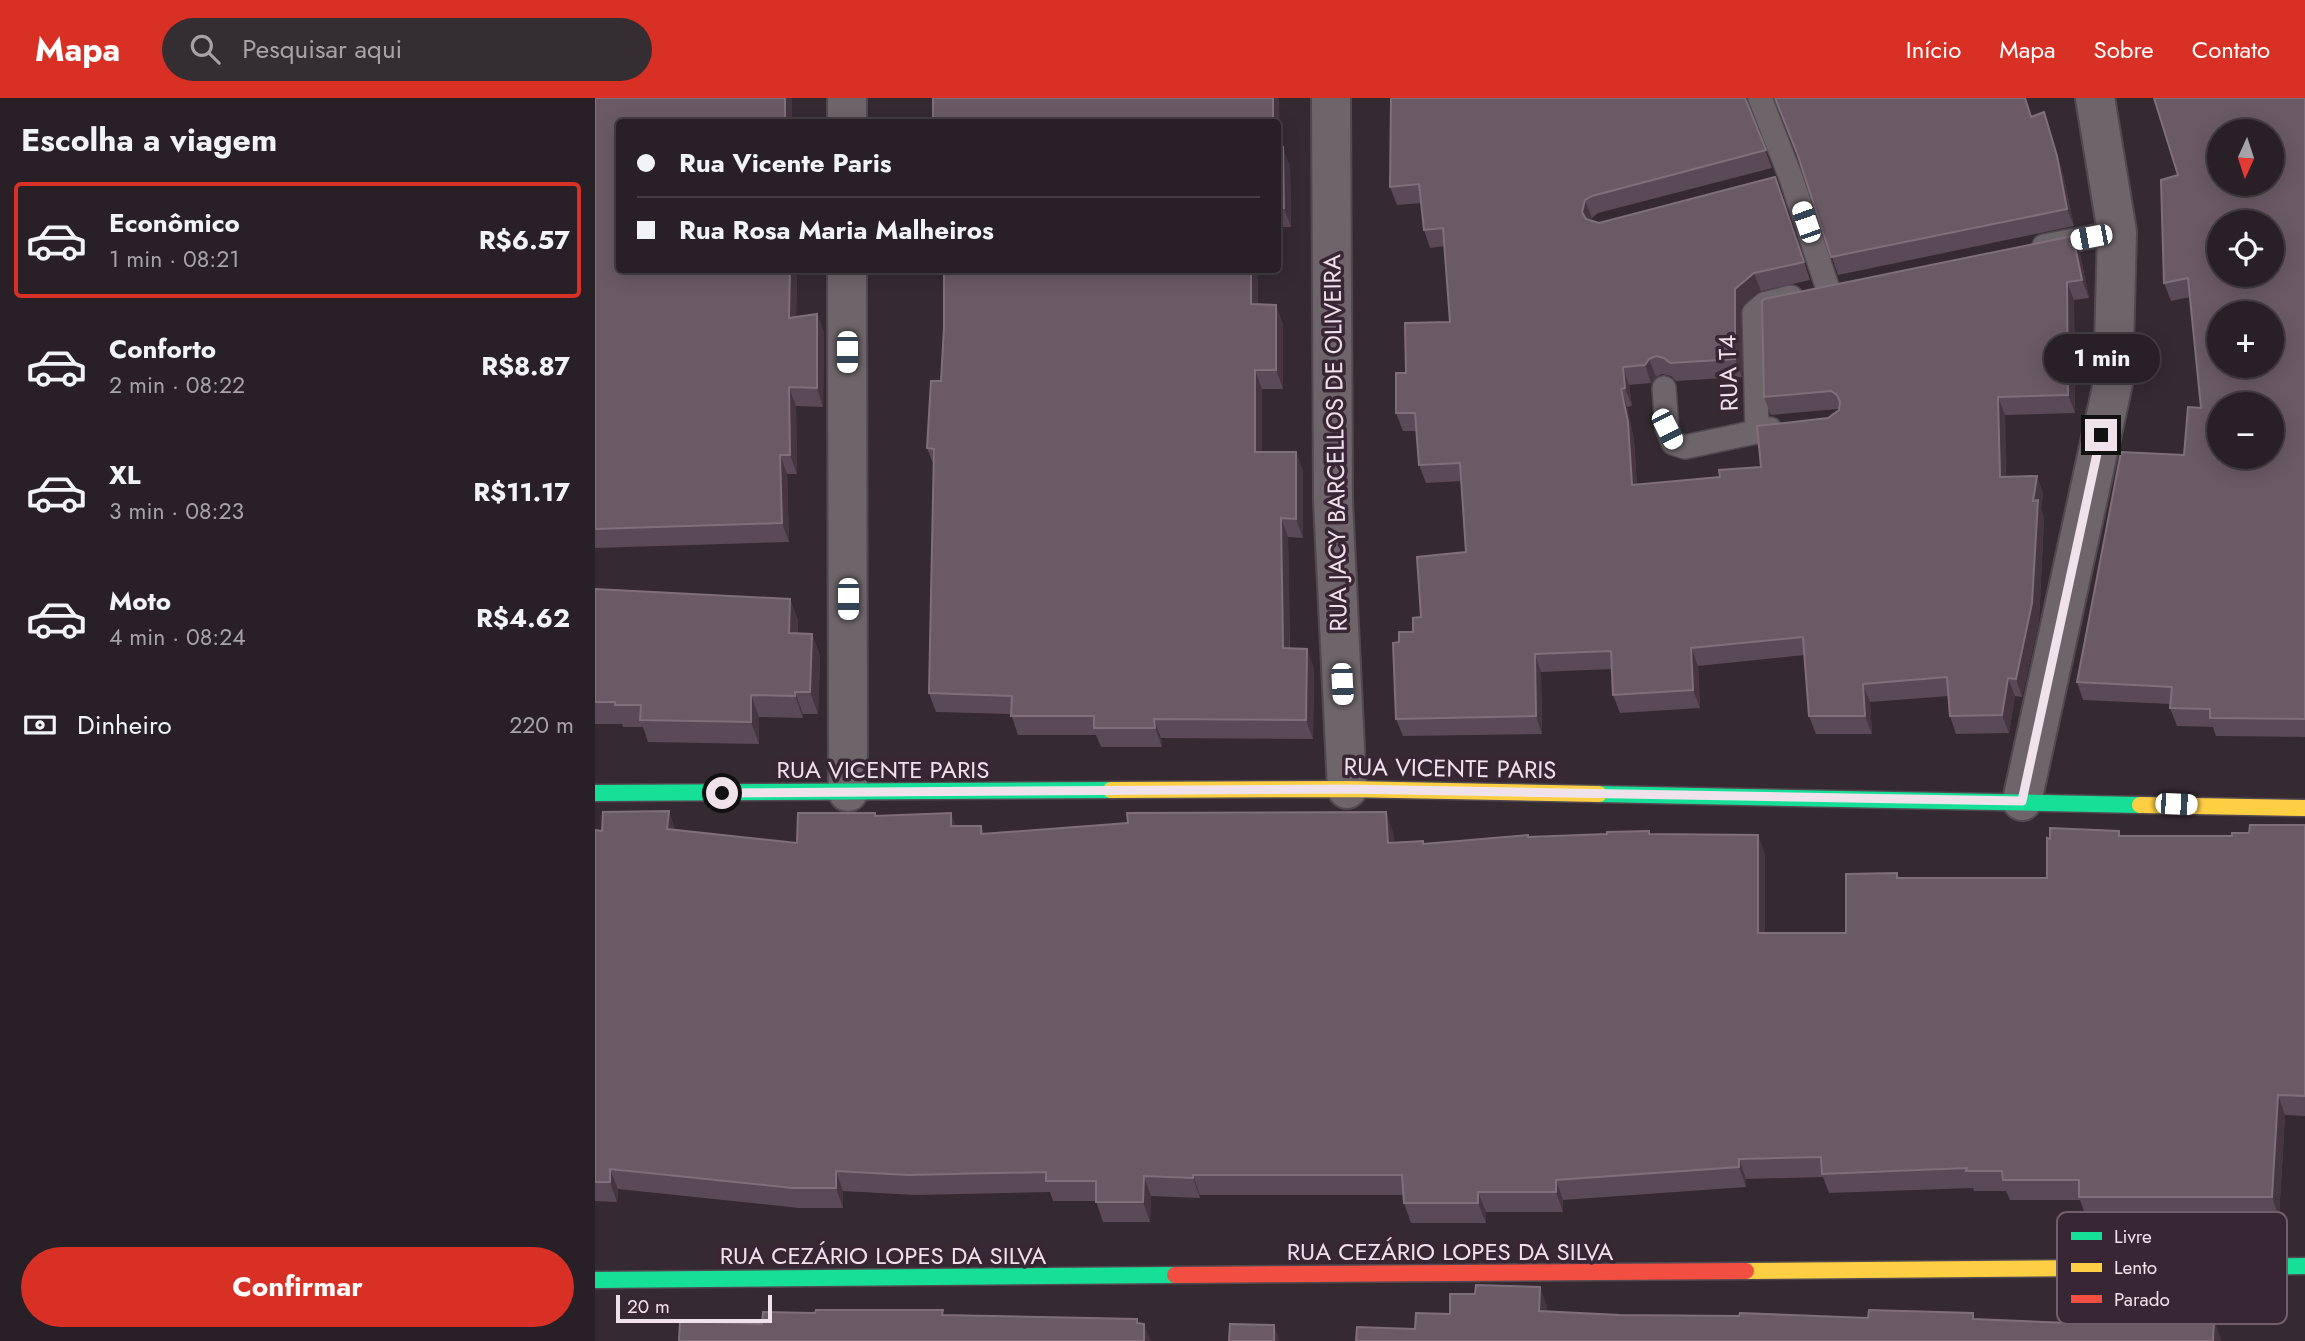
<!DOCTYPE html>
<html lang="pt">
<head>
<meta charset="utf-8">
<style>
	body { margin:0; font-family:Jost,sans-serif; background:#342d32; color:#f1f3f6; height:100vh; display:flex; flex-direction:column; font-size:26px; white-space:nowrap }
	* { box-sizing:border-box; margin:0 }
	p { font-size:23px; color:#a5a3a7 }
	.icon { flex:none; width:38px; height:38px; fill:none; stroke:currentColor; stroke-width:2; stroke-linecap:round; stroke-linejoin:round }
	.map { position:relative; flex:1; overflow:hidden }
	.sheet { display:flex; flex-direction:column; background:#282026; width:595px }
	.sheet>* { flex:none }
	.banner { position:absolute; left:21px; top:21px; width:665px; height:154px; border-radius:7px; box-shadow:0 4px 18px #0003,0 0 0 2px #443e43; display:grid; align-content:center; height:154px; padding:0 21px; background:#282026 }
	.needle { width:46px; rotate:183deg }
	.tools { position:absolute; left:1612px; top:21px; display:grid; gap:14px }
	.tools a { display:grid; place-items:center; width:77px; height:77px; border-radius:50%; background:#282026; box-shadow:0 4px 18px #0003,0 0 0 2px #443e43; font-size:35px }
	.scale { position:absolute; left:21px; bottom:18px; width:156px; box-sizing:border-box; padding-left:7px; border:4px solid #efe2eb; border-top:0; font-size:19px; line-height:24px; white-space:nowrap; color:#efe2eb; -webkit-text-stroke:5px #392634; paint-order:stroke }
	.end { position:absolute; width:32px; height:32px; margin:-16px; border:9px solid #efe2eb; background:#111; box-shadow:0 0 0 4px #111 }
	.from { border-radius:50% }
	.bubble { position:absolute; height:49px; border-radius:24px; background:#282026; box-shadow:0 4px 18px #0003,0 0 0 2px #443e43; font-size:23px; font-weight:700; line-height:49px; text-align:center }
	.car { position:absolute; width:21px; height:42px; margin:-21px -10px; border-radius:9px; box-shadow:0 0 5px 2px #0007; background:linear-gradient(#fff 24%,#345 0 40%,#fff 0 76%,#345 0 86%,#fff 0) }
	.banner b { display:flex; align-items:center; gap:24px; height:66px; font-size:26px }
	.banner b+b { border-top:2px solid #443e43 }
	.banner i { width:18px; height:18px; background:#f1f3f6 }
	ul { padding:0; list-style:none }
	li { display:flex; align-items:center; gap:21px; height:116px; margin:0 14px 10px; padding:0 7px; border:4px solid transparent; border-radius:7px }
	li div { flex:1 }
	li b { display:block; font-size:26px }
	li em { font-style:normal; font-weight:700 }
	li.selected { border-color:#d93025 }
	li>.icon { width:63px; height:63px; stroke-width:1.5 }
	h2 { padding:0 21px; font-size:32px; line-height:84px }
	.pay { display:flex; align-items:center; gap:18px; height:77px; padding:0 21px; font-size:26px }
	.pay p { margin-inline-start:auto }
	.action { display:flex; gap:14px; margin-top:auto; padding:14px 21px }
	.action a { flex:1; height:80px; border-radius:42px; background:#d93025; color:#fff; font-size:28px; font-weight:700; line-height:80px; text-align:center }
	header { display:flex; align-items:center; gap:42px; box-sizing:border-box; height:98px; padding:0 35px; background:#d93025; color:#fff }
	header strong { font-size:33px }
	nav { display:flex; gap:38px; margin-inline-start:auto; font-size:24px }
	.search { width:490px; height:63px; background:#342d32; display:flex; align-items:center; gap:18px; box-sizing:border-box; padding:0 24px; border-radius:38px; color:#a5a3a7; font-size:26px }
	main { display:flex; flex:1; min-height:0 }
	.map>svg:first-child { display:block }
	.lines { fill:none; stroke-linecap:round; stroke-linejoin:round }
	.lane-casing { stroke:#524950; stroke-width:26 }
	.street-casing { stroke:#524950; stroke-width:42 }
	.fast-casing { stroke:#524950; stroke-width:19 }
	.slow-casing { stroke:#524950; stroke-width:19 }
	.jam-casing { stroke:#524950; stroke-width:19 }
	.lane { stroke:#6e656b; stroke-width:23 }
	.street { stroke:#6e656b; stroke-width:38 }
	.fast { stroke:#16e098; stroke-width:16 }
	.slow { stroke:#ffcf43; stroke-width:16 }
	.jam { stroke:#f24e42; stroke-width:16 }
	.wall { fill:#5a4956 }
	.shaded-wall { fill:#453641 }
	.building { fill:#6a5a66; stroke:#7f6f7b; stroke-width:2; fill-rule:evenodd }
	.route { stroke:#efe2eb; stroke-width:9 }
	.labels { text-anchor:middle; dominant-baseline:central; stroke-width:7; stroke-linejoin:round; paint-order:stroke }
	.street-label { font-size:24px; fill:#efe2eb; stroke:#392634 }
	.key { fill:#392634; stroke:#705e6b; stroke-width:2 }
	.key-label { font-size:19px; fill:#efe2eb }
</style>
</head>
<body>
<header>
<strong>Mapa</strong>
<div class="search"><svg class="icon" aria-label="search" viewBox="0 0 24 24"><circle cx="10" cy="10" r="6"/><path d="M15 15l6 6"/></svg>Pesquisar aqui</div>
<nav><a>Início</a><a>Mapa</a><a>Sobre</a><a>Contato</a></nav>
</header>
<main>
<section class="sheet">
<h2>Escolha a viagem</h2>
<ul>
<li class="selected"><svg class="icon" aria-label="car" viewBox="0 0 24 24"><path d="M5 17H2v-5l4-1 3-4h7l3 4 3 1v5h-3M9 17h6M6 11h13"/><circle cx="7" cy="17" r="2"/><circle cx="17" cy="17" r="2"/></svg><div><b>Econômico</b><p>1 min · 08:21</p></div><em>R$6.57</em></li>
<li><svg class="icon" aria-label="car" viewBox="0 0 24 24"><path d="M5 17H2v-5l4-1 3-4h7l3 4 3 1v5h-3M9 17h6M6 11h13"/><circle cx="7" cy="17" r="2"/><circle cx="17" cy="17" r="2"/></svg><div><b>Conforto</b><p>2 min · 08:22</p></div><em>R$8.87</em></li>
<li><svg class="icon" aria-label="car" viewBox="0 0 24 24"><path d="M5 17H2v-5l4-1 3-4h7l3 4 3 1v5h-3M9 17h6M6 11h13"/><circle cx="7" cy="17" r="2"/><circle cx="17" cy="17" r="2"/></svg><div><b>XL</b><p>3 min · 08:23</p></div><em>R$11.17</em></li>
<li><svg class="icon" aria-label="car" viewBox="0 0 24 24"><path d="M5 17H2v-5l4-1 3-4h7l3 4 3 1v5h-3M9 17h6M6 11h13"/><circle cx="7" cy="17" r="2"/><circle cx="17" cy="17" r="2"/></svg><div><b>Moto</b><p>4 min · 08:24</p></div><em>R$4.62</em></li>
</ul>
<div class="pay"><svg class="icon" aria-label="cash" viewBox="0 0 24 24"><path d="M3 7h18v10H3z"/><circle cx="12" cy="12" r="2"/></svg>Dinheiro<p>220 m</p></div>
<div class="action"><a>Confirmar</a></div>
</section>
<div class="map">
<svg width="1710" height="1243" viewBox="0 0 1710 1243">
	<rect width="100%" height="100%" fill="#352a32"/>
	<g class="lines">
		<g class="lane-casing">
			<path id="lane" d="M1165 0 1196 80 1233 191
				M1449 148 1522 134
				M1069 290 1072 331 1078 345 1090 349 1175 331
				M1162 333 1159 215 1169 206 1196 199"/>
		</g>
		<g class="street-casing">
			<path id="street" d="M252 0V24
				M736 0 738 403 752 691
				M252 172 253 694
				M1427 703 1518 285 1522 134 1500 0"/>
		</g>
		<g class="fast-casing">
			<path id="fast" d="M0 695 516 692
				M1004 696 1545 707
				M1494 1170 1710 1168
				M0 1182 580 1177"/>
		</g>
		<g class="slow-casing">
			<path id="slow" d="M516 692 752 691 1004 696
				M1545 707 1710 710
				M1151 1173 1494 1170"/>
		</g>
		<g class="jam-casing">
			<path id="jam" d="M580 1177 1151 1173"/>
		</g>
		<use href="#lane" class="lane"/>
		<use href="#street" class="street"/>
		<use href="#fast" class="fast"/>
		<use href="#slow" class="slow"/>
		<use href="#jam" class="jam"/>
	</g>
	<path class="wall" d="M0 0H197V24H24L202 172 201 219 222 216 229 235 228 309 201 308 202 376H192L194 444 0 450Z
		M1710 0V639L1621 638 1618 629 1582 628 1575 610 1576 606 1488 602 1482 584 1589 357 1606 310 1595 199 1576 203 1569 185 1583 77Z
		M1152 3 1177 70 1003 115 997 120 996 123 1004 125 1187 97 1215 182 1166 193 1146 209 1147 279 1081 283 1076 278 1067 276 1061 279 1056 285 1034 287 1037 308 1032 309 1039 342 1042 387 1125 379 1166 369 1244 312 1243 311 1176 317 1169 299 1485 156 1494 200 1479 202 1480 315 1410 317 1411 378H1442L1448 396 1446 411 1449 420 1444 523 1427 599 1420 598 1414 635 1361 636 1355 618 1354 598 1275 604 1277 636H1221L1214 618 1209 557 1103 568 1105 610 1025 615 1018 597 1017 571 946 574 947 636 808 638 801 621 804 544 818 534 826 519 871 454 867 383 831 385 824 367 822 333H808L801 315 811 275 855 224 849 148 835 150 829 132 826 105 802 107 795 89Z
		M1449 14 1468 76 1479 128 1243 177 1205 65 1436 19Z
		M682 24 685 49 695 68 696 129H682Z
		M349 172H663V207L688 226V291H667V354H701L708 373V440L693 439 695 550 719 570 718 641 566 640 567 649H506L501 637H423L416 616 341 614 334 595 339 368 332 350 346 283 349 229Z
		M0 491 195 501 203 523V535L217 536 225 558 223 616H208V620L164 619V646L53 644 48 629H28L27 626H0Z
		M280 715 281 718 361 728H386L389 736 798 734 799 744 828 743 829 746 933 739 1055 736 1170 756V835H1251L1302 775 1304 780H1452L1526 738H1637L1710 727V1018L1690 1017 1684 1119H1491L1485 1102H1415L1411 1093H1379L1378 1090 1234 1095 1228 1079 1151 1081V1089L968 1102V1114H891V1125H816L809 1105 808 1097H605V1100L556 1098 555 1124H508L501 1103H458L455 1094 320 1097 248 1093V1110H204L23 1091 22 1104 0 1103V732H81L202 745Z"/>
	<path class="shaded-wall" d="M190 0H197V24H190Z
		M678 0H684L685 68 682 62V24H678Z
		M1449 14 1468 76 1479 128 1472 111Z
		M688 49 695 68 696 129 689 110Z
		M990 102 997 120 993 132 987 114Z
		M1478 138 1485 156 1494 200 1487 182Z
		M195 172H202L201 239 194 220Z
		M656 172H663V225L656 206Z
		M1159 175 1166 193 1146 209 1147 279 1140 261V191Z
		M1472 184 1479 202 1480 315 1473 297Z
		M681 207 688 226V291L681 272Z
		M222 216 229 235 228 309 222 290Z
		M1054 261 1061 279 1056 285 1050 267Z
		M1028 269 1034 287 1037 308 1030 290Z
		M660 272 667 291V373L660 354Z
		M194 289 201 308 202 376 195 357Z
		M1026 291 1032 309 1039 342 1043 405 1037 387Z
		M1403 299 1410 317 1411 396 1405 379Z
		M701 354 708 373V440L701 421Z
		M185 357 192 376 194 444 187 425Z
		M1442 378 1448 396 1446 411 1449 420 1444 523 1427 599 1421 581 1438 403Z
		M686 420 693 439 695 569 688 550Z
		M195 501 203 523 202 557 194 535Z
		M217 536 225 558 223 616 215 594Z
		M1096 550 1103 568 1105 610 1098 592Z
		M712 551 719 570 718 641 711 622Z
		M940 556 946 574 947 636 941 618Z
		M1413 580 1420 598 1414 635 1407 617Z
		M1268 586 1275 604 1277 636 1270 618Z
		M200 594 208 616V620L200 598Z
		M156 597 164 619V646L156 624Z
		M559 621 566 640 567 649 560 630Z
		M74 713 81 733 72 731Z
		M791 714 798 734 800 765 793 745Z
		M356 715 364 735 356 728Z
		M1163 737 1170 756V855L1163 835Z
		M1683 997 1690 1017 1684 1119 1677 1099Z
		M1144 1061 1151 1081V1089L1144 1069Z
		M15 1071 23 1091 22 1104 15 1084Z
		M241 1073 248 1093V1110L241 1090Z
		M598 1077 605 1097V1100L598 1080Z
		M549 1078 556 1098 555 1124 548 1104Z
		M961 1082 968 1102V1114L961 1094Z
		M883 1094 891 1114V1125L883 1105Z
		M945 1189 952 1208 951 1232 944 1213Z
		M1536 1195 1543 1215V1237L1536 1218Z
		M1619 1221 1626 1241V1243H1618Z
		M549 1226 556 1243H549Z
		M679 1227 685 1243H679Z"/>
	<path class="building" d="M0 0H190V24H24V172H195L194 220 222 216V290L194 289 195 357H185L187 425 0 431Z
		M338 0H678V24H338Z
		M796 0H1150L1171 52 997 98 990 102 987 114 991 121 1004 125 1180 79 1209 164 1159 175 1140 191V261L1075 265 1069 260 1061 258 1054 261 1050 267 1028 269 1030 290 1026 291 1033 324 1037 387 1125 379 1124 372 1166 369 1162 328 1233 320 1244 312 1245 304 1242 297 1236 293 1169 299 1167 203 1169 201 1478 138 1487 182 1472 184 1473 297 1403 299 1405 379 1442 378 1438 403 1443 402 1437 505 1421 581 1413 580 1407 617 1355 618 1352 579 1268 586 1270 618H1214L1208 539 1096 550 1098 592 1018 597 1016 553 940 556 941 618 801 621 798 545 804 544V534H818V520L826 519 822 459 871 454 865 365 824 367 820 315H801V275H811L810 225 855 224 848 130 829 132 824 86 795 89Z
		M1180 0H1430L1436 19 1449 14 1462 58 1472 111 1236 159 1203 58Z
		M1559 0H1710V621L1615 620V611L1575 610 1577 589 1482 584 1526 354 1589 357 1593 309 1606 310 1593 180 1569 185 1566 82 1583 77ZM1624 33H1676V86H1624ZM1624 124H1676V177H1624ZM1624 215H1676V268H1624ZM1624 306H1676V359H1624Z
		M682 49H688L689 110H682Z
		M349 172H656V206L681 207V272H660V354H701V421L686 420 688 550 712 551 711 622 559 621 560 630H499V618H416L417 598 334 595 339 351 332 350 336 283H346L349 229Z
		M0 491 195 501 194 535 217 536 215 594H200V598L156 597V624L45 622 46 607H20V604H0Z
		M74 713 72 731 202 745 203 715H280V718L356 715V728H386V736L533 725 532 715 791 714 793 745 828 743V746L933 737V739L1012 736V734L1054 733V736L1163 737V835H1251V776L1302 775V780H1452V740L1455 741V730L1524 733V738H1637V735H1654L1655 727H1710V998L1683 997 1677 1099H1484V1082H1408L1407 1073H1371L1372 1070 1227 1076 1226 1059 1144 1061V1069L961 1082V1094H883V1105H809L807 1077H598V1080L549 1078 548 1104H501V1083H451V1074L313 1077 241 1073V1090H197L15 1071V1084H0V732L7 733 8 714Z
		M881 1187 945 1189 944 1213 1025 1217 1144 1218 1145 1215 1273 1220 1274 1212 1378 1215V1221L1474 1225 1475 1193 1536 1195V1218L1619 1221 1618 1243H761L762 1229 820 1231 821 1215 855 1216V1196H880Z
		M221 1212H348L347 1217 542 1221V1225L549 1226V1243H84L85 1223 167 1226 168 1214 220 1215Z
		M635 1226 679 1227V1243H634Z"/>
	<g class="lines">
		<path class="route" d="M127 695 752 691 1427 703 1506 337"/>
	</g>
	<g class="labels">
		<g class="street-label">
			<text transform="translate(1133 275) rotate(-92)">RUA T4</text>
			<text transform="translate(740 345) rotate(-91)">RUA JACY BARCELLOS DE OLIVEIRA</text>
			<text transform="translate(855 670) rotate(1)">RUA VICENTE PARIS</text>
			<text x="288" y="671">RUA VICENTE PARIS</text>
			<text x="855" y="1153">RUA CEZÁRIO LOPES DA SILVA</text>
			<text x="288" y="1157">RUA CEZÁRIO LOPES DA SILVA</text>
		</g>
	</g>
	<rect x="1462" y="1114" width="230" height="112" rx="10" class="key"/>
	<rect x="1476" y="1134" width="31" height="8" fill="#16e098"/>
	<rect x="1476" y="1165" width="31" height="9" fill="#ffcf43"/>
	<rect x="1476" y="1197" width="31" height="8" fill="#f24e42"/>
	<g class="key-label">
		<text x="1519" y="1145">Livre</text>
		<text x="1519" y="1176">Lento</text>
		<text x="1519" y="1208">Parado</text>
	</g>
</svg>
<div class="tools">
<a><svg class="needle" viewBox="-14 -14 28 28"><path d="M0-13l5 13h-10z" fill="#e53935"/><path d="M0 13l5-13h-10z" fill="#a5a3a7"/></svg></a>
<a><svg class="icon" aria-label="locate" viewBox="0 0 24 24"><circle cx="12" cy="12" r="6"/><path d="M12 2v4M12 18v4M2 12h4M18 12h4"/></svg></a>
<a>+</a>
<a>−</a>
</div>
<div class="scale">20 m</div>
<i class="end from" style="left:127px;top:695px"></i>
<i class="end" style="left:1506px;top:337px"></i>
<div class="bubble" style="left:1449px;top:236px;width:116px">1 min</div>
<i class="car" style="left:1211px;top:124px;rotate:341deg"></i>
<i class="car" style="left:1496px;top:139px;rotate:259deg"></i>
<i class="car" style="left:252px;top:254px;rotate:180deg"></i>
<i class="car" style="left:1072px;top:331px;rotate:153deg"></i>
<i class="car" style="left:253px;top:501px;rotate:180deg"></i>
<i class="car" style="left:747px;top:586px;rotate:177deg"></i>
<i class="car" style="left:1581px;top:706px;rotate:92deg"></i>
<div class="banner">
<b><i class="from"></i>Rua Vicente Paris</b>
<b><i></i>Rua Rosa Maria Malheiros</b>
</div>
</div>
</main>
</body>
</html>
